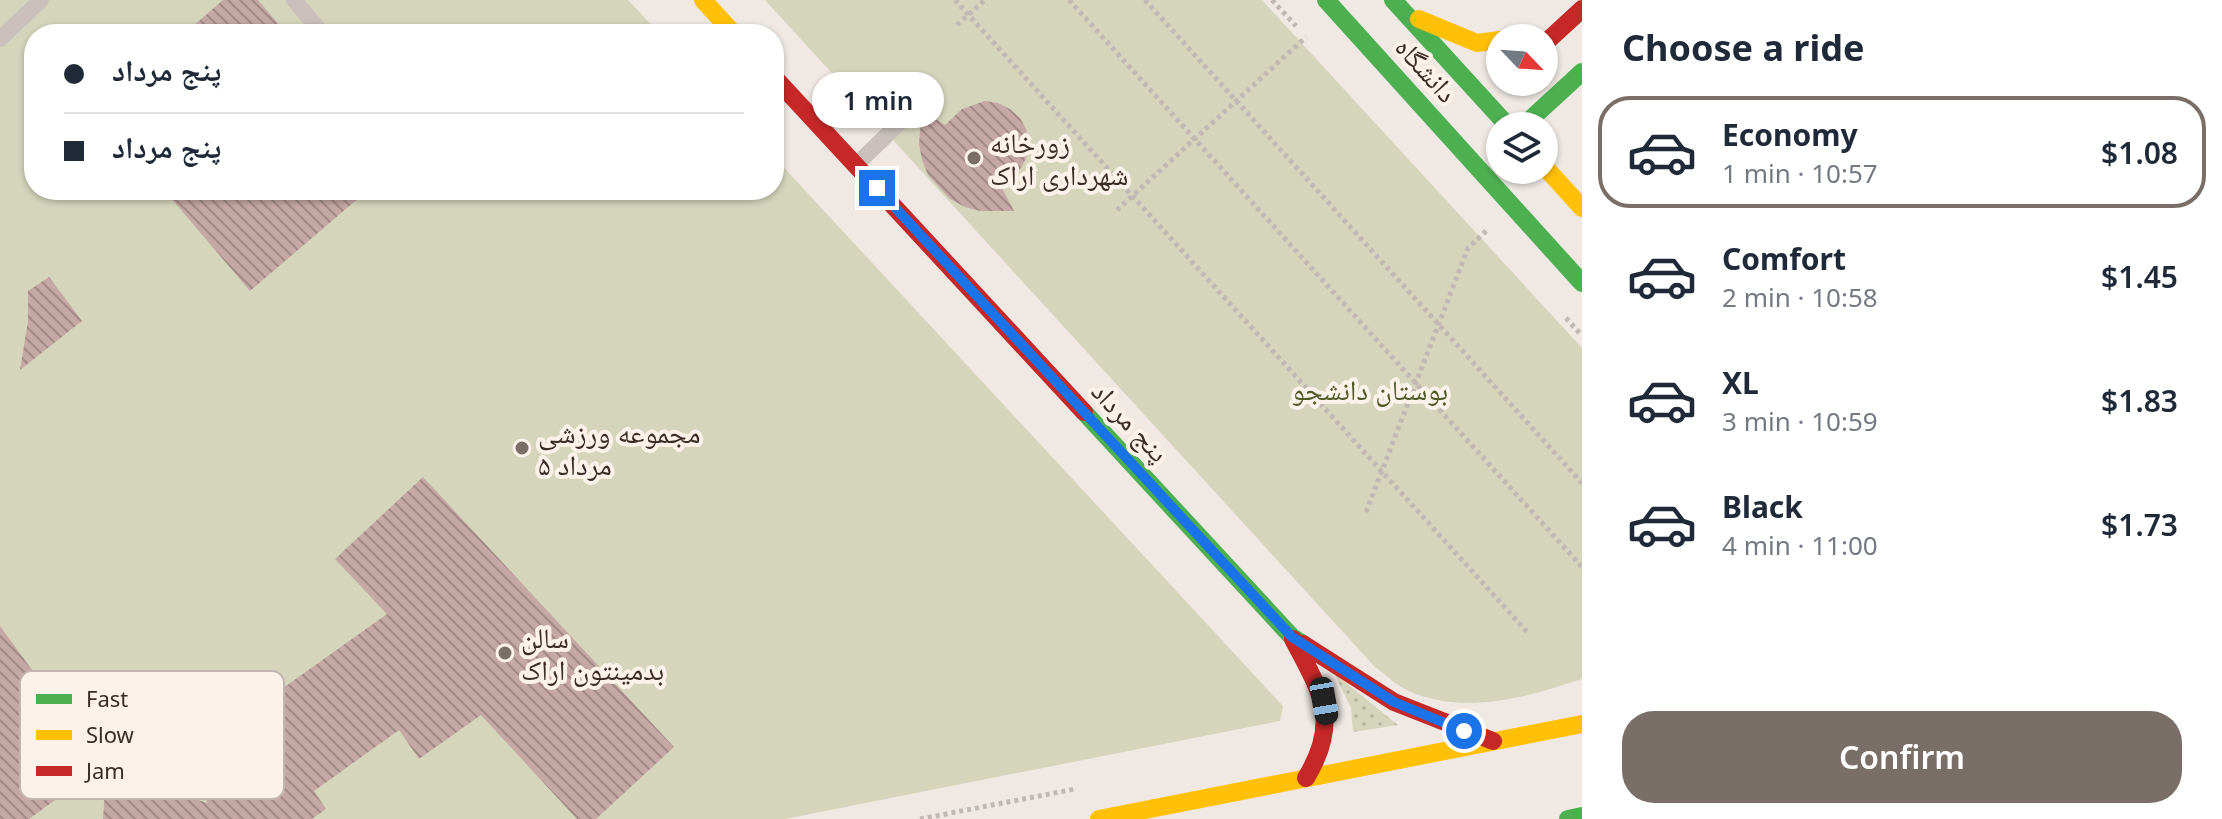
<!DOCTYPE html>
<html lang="en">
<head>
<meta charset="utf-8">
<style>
	body { margin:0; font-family:"Noto Sans","Noto Naskh Arabic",sans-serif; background:#f2f2f3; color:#1f2937; height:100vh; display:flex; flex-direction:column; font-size:30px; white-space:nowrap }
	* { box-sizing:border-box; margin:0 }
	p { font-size:26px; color:#747a83 }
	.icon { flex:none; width:44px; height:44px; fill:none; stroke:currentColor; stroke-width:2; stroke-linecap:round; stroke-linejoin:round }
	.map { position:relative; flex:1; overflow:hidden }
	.panel { display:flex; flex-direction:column; background:#fff; width:640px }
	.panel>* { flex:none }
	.banner { position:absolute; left:24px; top:24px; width:760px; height:176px; border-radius:32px; box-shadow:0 2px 6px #0004; display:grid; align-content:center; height:176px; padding:0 40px; background:#fff }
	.needle { width:52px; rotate:115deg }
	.fabs { position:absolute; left:1486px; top:24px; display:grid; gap:16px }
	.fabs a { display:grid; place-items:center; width:72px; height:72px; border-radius:50%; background:#fff; box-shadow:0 2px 6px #0004; font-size:40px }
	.end { position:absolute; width:36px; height:36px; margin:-18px; border:10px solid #1a73e8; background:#fff; box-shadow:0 0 0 4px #fff }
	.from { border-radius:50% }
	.bubble { position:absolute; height:56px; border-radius:28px; background:#fff; box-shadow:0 2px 6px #0004; font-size:26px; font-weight:600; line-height:56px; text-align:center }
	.car { position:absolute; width:24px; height:48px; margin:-24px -12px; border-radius:10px; box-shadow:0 0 6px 2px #0007; background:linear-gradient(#222 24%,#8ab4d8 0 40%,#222 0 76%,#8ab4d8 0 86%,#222 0) }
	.banner b { display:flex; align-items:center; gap:28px; height:76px; font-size:30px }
	.banner b+b { border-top:2px solid #e0e1e3 }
	.banner i { width:20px; height:20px; background:#1f2937 }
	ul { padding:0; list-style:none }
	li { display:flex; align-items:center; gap:24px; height:112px; margin:0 16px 12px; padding:0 24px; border:4px solid transparent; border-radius:32px }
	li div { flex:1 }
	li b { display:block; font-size:30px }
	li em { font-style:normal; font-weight:600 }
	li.active { border-color:#7a6e69 }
	li>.icon { width:72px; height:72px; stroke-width:1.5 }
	h2 { padding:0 40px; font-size:36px; line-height:96px }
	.button { display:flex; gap:16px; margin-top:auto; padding:16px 40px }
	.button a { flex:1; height:92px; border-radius:32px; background:#7a6e69; color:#fff; font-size:32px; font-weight:600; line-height:92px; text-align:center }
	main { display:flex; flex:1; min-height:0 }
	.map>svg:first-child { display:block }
	.grass { fill:url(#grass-dots) }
	.park { fill:#d4d5bb }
	.building { fill:url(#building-back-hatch) }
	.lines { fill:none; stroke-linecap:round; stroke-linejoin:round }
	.path { stroke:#c2b8b3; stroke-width:5; stroke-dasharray:4 4; stroke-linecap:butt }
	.lane { stroke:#c9c0bb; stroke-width:16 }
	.fast { stroke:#4caf50; stroke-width:18 }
	.slow { stroke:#ffc107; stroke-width:18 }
	.jam { stroke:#c62828; stroke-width:18 }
	.route { stroke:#1a73e8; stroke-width:10 }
	.poi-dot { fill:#7a6e69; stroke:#fcf2ea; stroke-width:3 }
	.labels { text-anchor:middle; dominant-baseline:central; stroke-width:8; stroke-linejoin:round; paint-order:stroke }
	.street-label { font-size:28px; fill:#3b2c28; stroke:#fcf2ea }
	.poi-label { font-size:28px; fill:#3b2c28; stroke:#fcf2ea; text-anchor:start }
	.park-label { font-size:28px; fill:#4f5c29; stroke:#fcf2ea }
	.key { fill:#fcf2ea; stroke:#c2b7b0; stroke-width:2 }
	.key-label { font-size:22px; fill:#3b2c28 }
</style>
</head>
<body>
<main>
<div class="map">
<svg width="1582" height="819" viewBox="0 0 1582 819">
	<defs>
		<pattern id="grass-dots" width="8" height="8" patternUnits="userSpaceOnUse" patternTransform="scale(2)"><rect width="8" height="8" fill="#d4d5bb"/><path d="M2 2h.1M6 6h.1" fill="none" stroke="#b7b7a1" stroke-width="1.8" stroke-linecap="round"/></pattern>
		<pattern id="building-back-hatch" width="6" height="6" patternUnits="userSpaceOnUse" patternTransform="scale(2)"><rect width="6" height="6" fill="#c5a8a3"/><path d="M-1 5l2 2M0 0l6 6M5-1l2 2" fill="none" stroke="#a18985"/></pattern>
	</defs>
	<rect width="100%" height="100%" fill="#efe8e3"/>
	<path class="grass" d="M1334 673 1398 725 1353 732 1351 708Z"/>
	<path class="park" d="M0 0H628L660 34H34V190H774V157L1283 706 1280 721 785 819H0Z
		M765 0H1262L1582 348V679C1528 697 1466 715 1411 692 1398 687 1386 675 1375 667Z"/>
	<path class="building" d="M223 0H258L287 34H184Z
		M985 101 998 103 1010 109 1020 118 1026 129 1029 143 1027 156 1021 168 1002 188 1014 211H980L965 207 950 199 928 175 922 160 919 144 921 117 926 113 945 125 962 109Z
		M164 190H368L250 291Z
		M49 277 82 321 20 370 28 321V291Z
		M423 477 674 747 596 819H577L481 715 419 759 399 730 314 791 326 809 312 819H103L106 773 208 803 163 740 239 686 255 708 387 614 335 559Z
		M0 626 102 766 29 819H0Z"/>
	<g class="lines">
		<path class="path" d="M955 0 1529 634
			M1069 0 1582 567
			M1145 0 1582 483
			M1272 0 1296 26
			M957 25 985 0
			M1117 210 1306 37
			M1566 318 1582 336
			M1366 512 1468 248 1487 230
			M920 819 1075 789"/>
		<path class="lane" d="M294 0 323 34
			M0 39 41 0
			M857 164 925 98"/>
		<path class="fast" d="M1326 0 1582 283
			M1393 0 1508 126
			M1523 126 1582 72
			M1084 412 1292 637 1303 644
			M1568 819 1582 816"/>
		<path class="slow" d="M703 0 734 34
			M1419 19 1477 43 1500 40
			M1544 166 1582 208
			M1099 819 1582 724"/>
		<path class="jam" d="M1544 44 1582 9
			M774 77 1084 412
			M1293 639C1321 693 1341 720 1306 778
			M1303 644 1394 702 1493 741"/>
	</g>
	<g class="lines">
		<path class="route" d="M877 188 1292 637 1394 702 1464 731"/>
	</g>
	<g class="poi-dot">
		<circle cx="974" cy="158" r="8"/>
		<circle cx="522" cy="448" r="8"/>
		<circle cx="505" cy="653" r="8"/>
	</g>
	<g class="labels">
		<g class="street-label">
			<text transform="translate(1427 69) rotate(48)">دانشگاه</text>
			<text transform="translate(1131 421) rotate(47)">پنج مرداد</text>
		</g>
		<g class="poi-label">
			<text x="990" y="142">زورخانه<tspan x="990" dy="32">شهرداری اراک</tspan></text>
			<text x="538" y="432">مجموعه ورزشی<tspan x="538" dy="32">۵ مرداد</tspan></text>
			<text x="521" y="637">سالن<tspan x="521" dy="32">بدمینتون اراک</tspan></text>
		</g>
		<g class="park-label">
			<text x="1370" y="389">بوستان دانشجو</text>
		</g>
	</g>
	<rect x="20" y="671" width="264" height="128" rx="12" class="key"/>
	<rect x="36" y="694" width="36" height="10" fill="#4caf50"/>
	<rect x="36" y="730" width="36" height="10" fill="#ffc107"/>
	<rect x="36" y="766" width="36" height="10" fill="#c62828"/>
	<g class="key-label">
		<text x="86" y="707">Fast</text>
		<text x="86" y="743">Slow</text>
		<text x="86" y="779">Jam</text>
	</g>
</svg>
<div class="fabs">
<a><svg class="needle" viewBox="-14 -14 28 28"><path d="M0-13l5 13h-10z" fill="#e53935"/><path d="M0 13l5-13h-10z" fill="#747a83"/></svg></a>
<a><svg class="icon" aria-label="layers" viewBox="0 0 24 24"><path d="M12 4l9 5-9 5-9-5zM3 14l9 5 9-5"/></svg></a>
</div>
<i class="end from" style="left:1464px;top:731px"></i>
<i class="end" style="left:877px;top:188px"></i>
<div class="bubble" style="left:812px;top:72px;width:132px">1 min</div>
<i class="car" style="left:1324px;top:701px;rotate:170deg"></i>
<div class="banner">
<b><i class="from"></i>پنج مرداد</b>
<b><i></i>پنج مرداد</b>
</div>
</div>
<section class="panel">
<h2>Choose a ride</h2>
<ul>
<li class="active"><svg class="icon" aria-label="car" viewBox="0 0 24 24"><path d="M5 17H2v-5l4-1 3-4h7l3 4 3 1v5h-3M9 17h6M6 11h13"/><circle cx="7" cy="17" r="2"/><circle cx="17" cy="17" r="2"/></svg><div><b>Economy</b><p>1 min · 10:57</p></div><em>$1.08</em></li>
<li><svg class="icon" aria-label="car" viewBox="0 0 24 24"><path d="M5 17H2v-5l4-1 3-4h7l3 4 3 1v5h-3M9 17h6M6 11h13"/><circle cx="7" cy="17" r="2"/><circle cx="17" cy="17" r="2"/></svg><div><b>Comfort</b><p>2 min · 10:58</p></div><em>$1.45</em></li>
<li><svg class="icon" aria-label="car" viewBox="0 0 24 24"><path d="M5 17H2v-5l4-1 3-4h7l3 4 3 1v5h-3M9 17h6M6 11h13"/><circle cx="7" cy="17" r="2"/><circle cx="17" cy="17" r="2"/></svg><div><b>XL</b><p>3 min · 10:59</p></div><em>$1.83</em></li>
<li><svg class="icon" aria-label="car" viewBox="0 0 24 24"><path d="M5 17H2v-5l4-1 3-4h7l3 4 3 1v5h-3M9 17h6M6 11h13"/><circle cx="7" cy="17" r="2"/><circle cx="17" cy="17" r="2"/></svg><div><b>Black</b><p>4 min · 11:00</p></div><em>$1.73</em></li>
</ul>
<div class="button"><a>Confirm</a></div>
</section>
</main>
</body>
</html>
